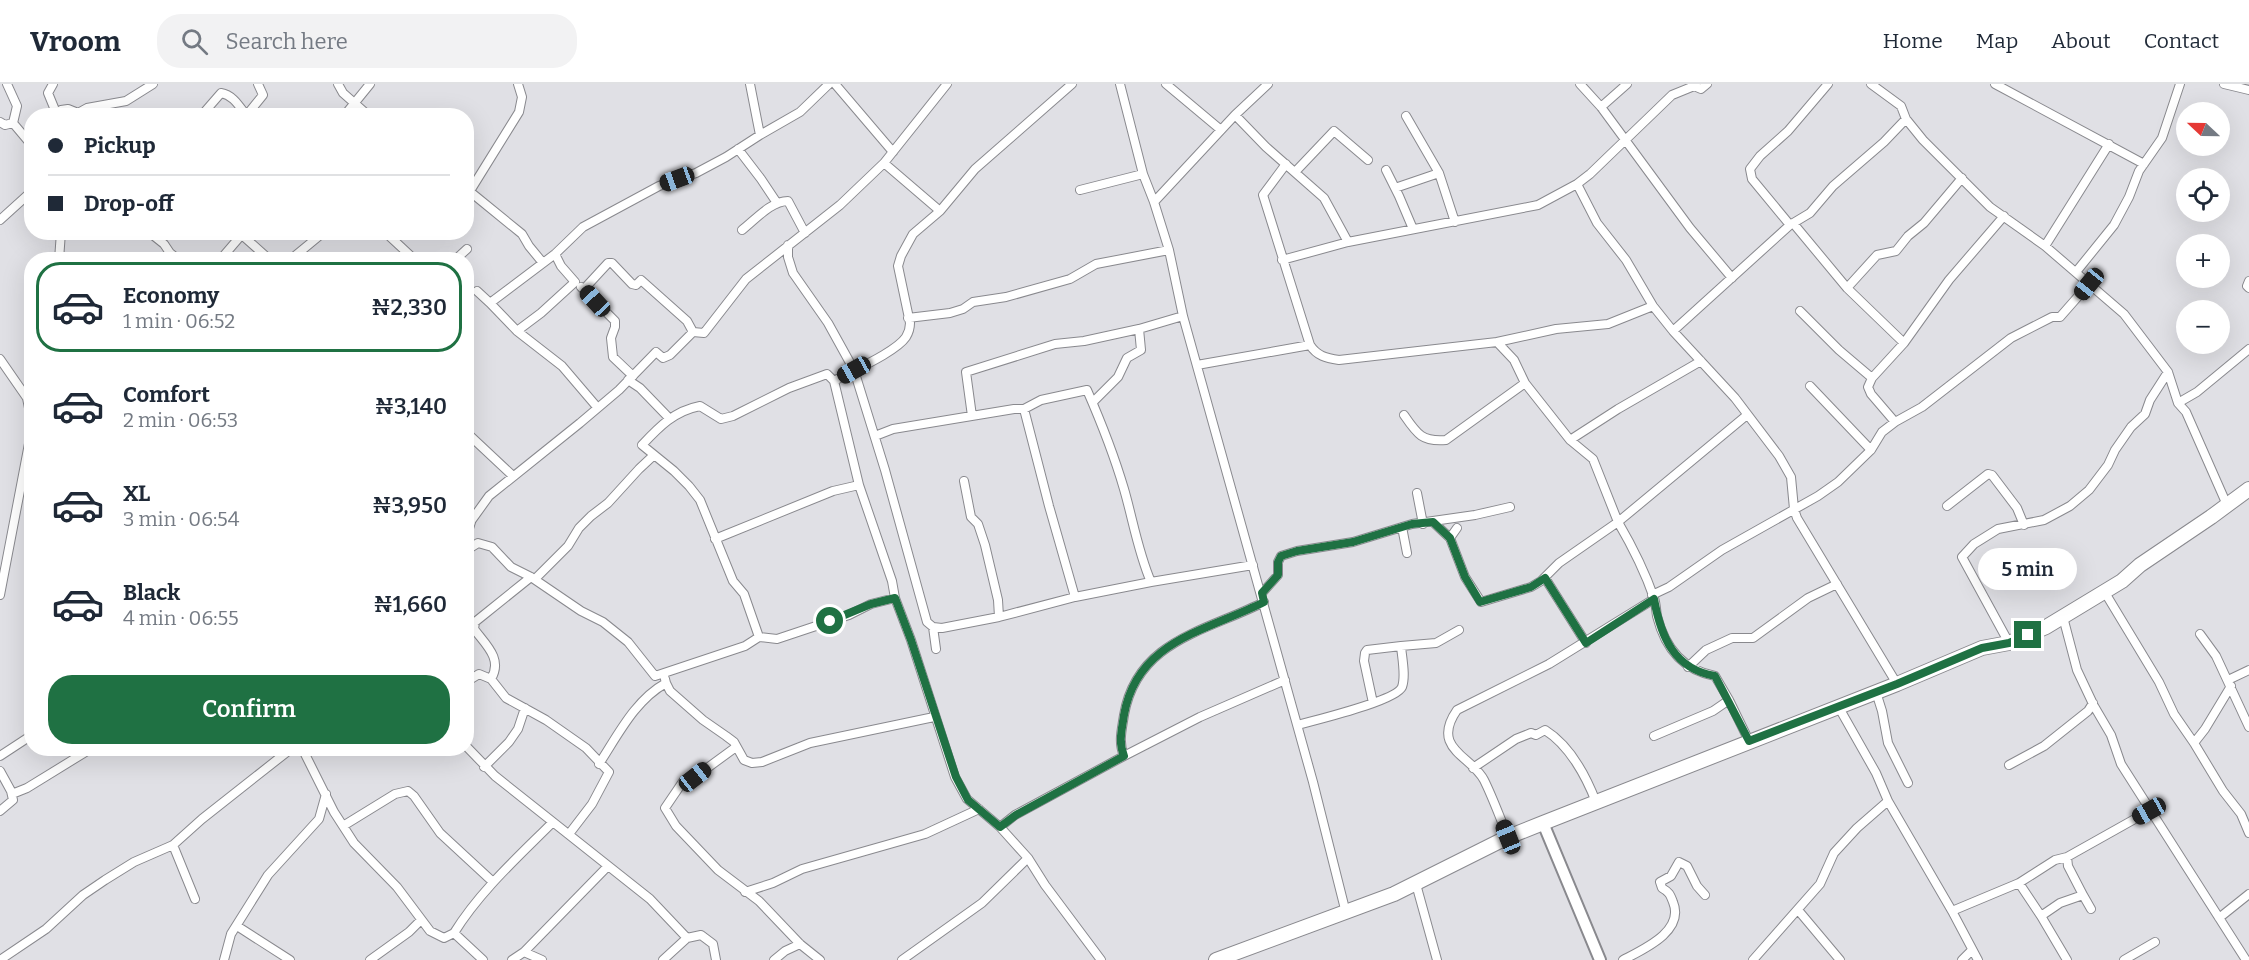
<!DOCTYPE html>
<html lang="en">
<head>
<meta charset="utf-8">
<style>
	body { margin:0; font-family:Bitter,serif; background:#f2f2f3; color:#1f2937; height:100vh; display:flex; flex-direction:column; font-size:22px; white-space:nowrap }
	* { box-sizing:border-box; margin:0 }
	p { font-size:20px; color:#747a83 }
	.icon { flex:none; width:33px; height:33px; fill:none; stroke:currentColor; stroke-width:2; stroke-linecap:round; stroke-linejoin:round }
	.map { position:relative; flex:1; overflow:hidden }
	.drawer { position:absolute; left:24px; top:168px; width:450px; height:504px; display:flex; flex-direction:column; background:#fff; border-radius:24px; box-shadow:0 6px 24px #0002 }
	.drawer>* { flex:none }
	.top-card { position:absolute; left:24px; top:24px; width:450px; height:132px; border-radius:24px; box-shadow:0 6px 24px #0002; display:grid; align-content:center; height:132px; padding:0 24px; background:#fff }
	.needle { width:39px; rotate:292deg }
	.controls { position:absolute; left:2176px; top:18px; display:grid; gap:12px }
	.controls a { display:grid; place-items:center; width:54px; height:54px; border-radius:50%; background:#fff; box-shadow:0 6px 24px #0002; font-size:30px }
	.end { position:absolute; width:27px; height:27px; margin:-14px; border:8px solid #1f7143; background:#fff; box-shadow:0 0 0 3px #fff }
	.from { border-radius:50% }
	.bubble { position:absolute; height:42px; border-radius:21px; background:#fff; box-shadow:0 6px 24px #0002; font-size:20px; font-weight:600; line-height:42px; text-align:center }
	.car { position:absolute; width:18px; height:36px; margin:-18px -9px; border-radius:8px; box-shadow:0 0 4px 2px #0007; background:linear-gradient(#222 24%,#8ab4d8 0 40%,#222 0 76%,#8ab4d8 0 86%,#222 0) }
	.top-card b { display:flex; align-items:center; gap:21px; height:57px; font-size:22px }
	.top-card b+b { border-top:2px solid #e0e1e3 }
	.top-card i { width:15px; height:15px; background:#1f2937 }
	ul { padding:10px 0 0; list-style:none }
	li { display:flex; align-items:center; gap:18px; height:90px; margin:0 12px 9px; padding:0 12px; border:3px solid transparent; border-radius:24px }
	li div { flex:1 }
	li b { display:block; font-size:22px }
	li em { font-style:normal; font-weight:600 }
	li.selected { border-color:#1f7143 }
	li>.icon { width:54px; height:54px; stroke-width:1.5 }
	.button { display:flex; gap:12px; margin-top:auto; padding:12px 24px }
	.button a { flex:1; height:69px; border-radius:24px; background:#1f7143; color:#fff; font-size:24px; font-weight:600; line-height:69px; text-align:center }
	header { display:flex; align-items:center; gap:36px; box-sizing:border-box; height:84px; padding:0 30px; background:#fff; border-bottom:2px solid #e0e1e3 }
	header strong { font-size:28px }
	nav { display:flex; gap:33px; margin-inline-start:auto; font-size:21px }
	.search { width:420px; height:54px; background:#f2f2f3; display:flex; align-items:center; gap:15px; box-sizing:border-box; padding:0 21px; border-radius:24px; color:#747a83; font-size:22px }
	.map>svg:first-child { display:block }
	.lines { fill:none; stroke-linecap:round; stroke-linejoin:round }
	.street-casing { stroke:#89898e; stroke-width:10 }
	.secondary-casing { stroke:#89898e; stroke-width:14 }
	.highway-casing { stroke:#89898e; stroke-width:16 }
	.street { stroke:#fff; stroke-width:8 }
	.secondary { stroke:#fff; stroke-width:10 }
	.highway { stroke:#fff; stroke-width:14 }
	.route { stroke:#1f7143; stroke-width:8 }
</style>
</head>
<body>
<header>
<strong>Vroom</strong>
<div class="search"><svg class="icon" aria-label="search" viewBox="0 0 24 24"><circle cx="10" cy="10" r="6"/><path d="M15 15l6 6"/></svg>Search here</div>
<nav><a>Home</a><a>Map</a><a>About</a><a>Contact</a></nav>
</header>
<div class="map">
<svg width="2249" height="876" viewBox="0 0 2249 876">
	<rect width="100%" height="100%" fill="#e0e0e5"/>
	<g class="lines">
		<g class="street-casing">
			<path id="street" d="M7 0 17 22 13 39
				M53 0 48 9 57 31
				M338 0 343 9 369 32
				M750 0 760 51
				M835 0 893 68
				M1072 0 975 85 940 127 913 150 901 172 898 182 910 239C910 244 909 248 906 253 896 268 852 287 834 297L859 401 892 497 895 514 911 556 955 693 967 715 1000 743 1028 774 1045 801 1101 876
				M1120 0 1143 90 1154 118 1169 166 1183 232 1313 698 1346 829
				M1166 0 1221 46
				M1580 0 1601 23 1690 144 1732 194
				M1871 0 1901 22 1906 35 1923 56 1990 123 2045 162 2124 230 2168 288 2178 319 2186 328 2227 421
				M1995 0 2144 80
				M2224 0 2249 6
				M1601 23 1627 0
				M1235 31 1266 63 1324 114 1348 158
				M56 32 61 26 68 25 78 29 87 24 126 17 153 0
				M201 32 221 9C233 11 239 22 246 31
				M246 32 263 11 258 0
				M344 32 370 0
				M1406 32 1439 89 1455 138
				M0 38 5 41 13 39 29 58V85L32 99
				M738 65 761 95 777 119
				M884 79 947 0
				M1286 80 1263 111 1310 261
				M1386 86 1399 112 1413 145
				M1296 87 1334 47 1368 76
				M1577 100 1597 139 1626 176 1653 222 1673 247 1735 314 1779 372 1791 393 1794 425 1797 434 1897 600
				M1395 104 1439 89
				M468 106 522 150 529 162 543 179
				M1080 106 1143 90
				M470 107 519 28 522 13 518 0
				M1154 118 1235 31 1268 0
				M0 136 32 107
				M1793 139 1847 204 1904 259
				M1790 141 1752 95 1750 85 1760 72 1788 47 1828 0
				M742 146C755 136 771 117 788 117L805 149
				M149 148 164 160 170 169 179 176
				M385 148 415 176
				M242 151 270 176
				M788 161V173L793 189 828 239 854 286 885 386 927 538 933 543 942 544 999 533 1075 513 1049 422 1024 325H1014L893 345 875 352
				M2045 162 2109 60
				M555 170 561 182 575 198 541 229 517 247 562 282 597 323
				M59 176 61 148
				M220 176 244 148
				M290 176 324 148
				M455 176 467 165
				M1282 176 1348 158 1538 121 1577 100 1590 90 1672 11 1694 2 1701 5 1707 0
				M2076 188 2114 141 2129 113 2139 87 2162 54 2180 0
				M2249 197 2247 202 2249 204
				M581 203 615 237V243L611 254 613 273 633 292
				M1847 204 1877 171 1896 167 1908 152 1924 139 1962 94
				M584 205 608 179H612L632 200 636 201 641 196 687 237 693 248
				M477 207 490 219
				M1800 227 1839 266 1872 294
				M908 234 950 229 963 225 973 218 1006 213 1070 195 1096 180 1169 166
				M517 247 490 219 555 170 583 143 659 102 696 89 726 73 760 51 800 28 829 0
				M1673 247 1790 141 1810 129 1833 102 1884 58 1906 35
				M1497 258 1556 245 1608 240 1653 222
				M0 275 27 314 32 339
				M1197 281 1310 261C1317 272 1326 274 1339 276L1497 258 1514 276 1525 299 1570 356 1593 375 1618 438 1747 331
				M628 296 640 304 669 334
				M1810 302 1871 366
				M27 314 32 301
				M1093 318 1118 293 1127 274 1141 266 1139 245 1183 232
				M2178 319 2197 308 2249 265
				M1024 325 1041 316 1087 306C1101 338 1114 371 1124 405 1133 436 1138 468 1151 498L1075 513
				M1404 331C1417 350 1422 358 1446 356L1525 299
				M972 332 966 288 1055 260 1084 257 1139 245
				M1895 338 1871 310 1868 303 1872 294 1904 259 1949 196 2004 132
				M466 348 513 392
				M1570 356 1618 325 1701 277
				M964 397 971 433 978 440 985 461 998 516 999 533
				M1417 409 1423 440
				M1947 422 1988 390 1992 391 2017 424 2024 441
				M466 435 471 438 466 454
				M1433 438 1450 454 1465 493 1481 518 1531 503 1541 497 1559 479 1618 438C1632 462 1645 488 1654 514 1656 520 1656 526 1657 532 1665 564 1683 586 1715 592L1729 616 1749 657
				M1402 443 1407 469
				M466 444 489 412 580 339 619 306 656 268 663 274 670 271 693 248 704 249 746 195 840 121 884 79 940 127
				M1450 454 1457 444
				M715 455 833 407 859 401
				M466 463 470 464 478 459 492 463 511 483 531 493 581 527 603 538 628 558 655 592 745 562 759 553 777 555 849 531 871 520 895 514
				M1545 494 1586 559
				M535 495 568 462 579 444 591 432 608 419 639 385 654 371
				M1151 498 1253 481
				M2104 507 2159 598 2174 630 2194 659 2223 707 2241 730 2249 749
				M1262 509 1278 491V478L1281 472 1297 467 1353 458 1412 440 1475 431 1510 423
				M0 511 32 344
				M1652 511 1669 503 1722 466 1818 412 1838 398 1871 366 1882 348 1895 338 1922 323 2011 254 2052 233H2060L2089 200
				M1264 518C1207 547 1137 556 1124 631 1122 645 1118 658 1124 672L1200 633 1285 596
				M2063 533 2077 586 2094 622 2111 651 2121 680 2246 876
				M933 543 936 565
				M2200 550 2216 572 2249 643
				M759 553 744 510 733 497 700 416 689 402 674 387 642 361C659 343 674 327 700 322L721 335 733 332 789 304 827 290 834 297
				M2009 559 1962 473 1974 460 1998 445 2044 436 2070 422 2089 406 2108 381 2115 366 2131 343 2145 330 2150 316 2168 288
				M1688 583 1706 566 1732 554H1753L1808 514 1837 500
				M491 595C503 575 486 561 474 545L475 538 531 493
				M2228 596 2249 586
				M466 598 479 590 491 595 506 614 546 636 586 664 609 688 592 720 569 750
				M666 599 670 607 703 636 726 652 734 658 744 676 752 679 762 678 810 659 934 633
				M1876 608 1882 627 1888 659 1908 699
				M1373 619 1364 577 1365 569 1367 566 1401 562
				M1838 622 1876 689 1888 717 1952 827 1978 876
				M1298 641C1315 636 1396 617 1402 603 1406 592 1402 574 1401 562L1436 559 1459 546
				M1654 652 1713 627 1729 616
				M2194 659 2205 645 2231 602
				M466 662 495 692 650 815 687 854
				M736 663 695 693 684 696 665 724 676 742 718 786 759 817 800 860 820 876
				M302 664 334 728 354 759 397 803 430 847 444 854 454 849 483 876
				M0 672 32 651
				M599 680C618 651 635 616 666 599L665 595
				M2009 681 2044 662 2088 627 2093 619
				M484 683 509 658 518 645 525 624
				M1473 684 1516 655 1531 649 1536 651 1545 646C1569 661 1586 692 1596 718
				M0 687 11 707 13 716 0 727
				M12 710 27 704 92 664
				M343 742 395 710 408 707 414 712 440 749 493 798
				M1000 743 1015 731 1124 672
				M1508 753C1500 734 1493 714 1484 696 1472 672 1430 665 1457 626L1549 580 1654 515
				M173 761 195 815
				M2019 799 2041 832 2067 876
				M1416 800 1437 876
				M745 808 773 799 802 785 925 750 979 725
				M2083 811 2091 825
				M1798 826 1840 876
				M1952 827 2019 799 2055 776 2067 773 2149 727
				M2041 832 2060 819 2083 811 2068 782 2067 773
				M2219 834 2249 810
				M237 842 290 876
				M454 849C480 807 518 773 553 738
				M524 868 542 876
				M0 876 46 845 83 811 105 796 134 778 173 761 202 735 292 664
				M224 876 231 850 268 791 319 735 326 710
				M370 876 409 848 421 836
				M512 876 524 868 608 782
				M663 876 687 854 701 851 713 860 716 876
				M774 876 785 867 800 860
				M902 876 982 819 1028 774
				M1623 876C1644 865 1685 847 1673 818 1670 810 1669 808 1662 804L1660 798 1671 792 1679 778 1687 782 1697 802 1705 811
				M1753 876 1820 800 1834 769 1857 744 1888 717
				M1962 876 1972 866
				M2124 876 2155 858"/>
		</g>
		<g class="secondary-casing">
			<path id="secondary" d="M1543 739 1600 876"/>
		</g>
		<g class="highway-casing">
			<path id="highway" d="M1216 876 1394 810 1508 753 1543 739 1897 600 1982 564 2009 559 2046 543 2122 497 2140 481 2211 433 2249 405"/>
		</g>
		<use href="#street" class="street"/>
		<use href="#secondary" class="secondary"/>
		<use href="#highway" class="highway"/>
	</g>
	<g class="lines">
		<path class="route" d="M830 537 871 520 895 514 911 556 956 693 968 716 1000 743 1016 731 1124 672C1118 658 1122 645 1124 631 1137 556 1207 547 1264 518L1262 509 1278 491V478L1281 472 1297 467 1353 458 1412 440 1433 438 1450 454 1465 493 1480 518 1531 503 1545 494 1586 559 1654 515C1661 553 1674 585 1715 592L1749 657 1897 600 1982 564 2009 559 2028 551"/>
	</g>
</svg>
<div class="controls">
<a><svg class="needle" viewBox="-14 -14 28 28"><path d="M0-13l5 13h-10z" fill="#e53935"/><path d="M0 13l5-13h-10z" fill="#747a83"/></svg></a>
<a><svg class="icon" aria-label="locate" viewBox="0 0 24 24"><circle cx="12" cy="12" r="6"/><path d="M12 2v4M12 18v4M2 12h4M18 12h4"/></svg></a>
<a>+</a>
<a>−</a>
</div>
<i class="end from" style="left:830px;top:537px"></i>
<i class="end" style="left:2028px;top:551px"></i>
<div class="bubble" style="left:1978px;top:464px;width:99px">5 min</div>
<i class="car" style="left:677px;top:95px;rotate:250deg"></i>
<i class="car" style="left:2089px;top:200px;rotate:219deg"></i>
<i class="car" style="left:595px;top:217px;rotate:317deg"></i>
<i class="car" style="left:854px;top:286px;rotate:241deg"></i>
<i class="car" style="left:695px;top:693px;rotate:52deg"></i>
<i class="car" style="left:2149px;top:727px;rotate:241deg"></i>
<i class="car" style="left:1508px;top:753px;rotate:338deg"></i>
<div class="top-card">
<b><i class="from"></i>Pickup</b>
<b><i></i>Drop-off</b>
</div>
<section class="drawer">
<ul>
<li class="selected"><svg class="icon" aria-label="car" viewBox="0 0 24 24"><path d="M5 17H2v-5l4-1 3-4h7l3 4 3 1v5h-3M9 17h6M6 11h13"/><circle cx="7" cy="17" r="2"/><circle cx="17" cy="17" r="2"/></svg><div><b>Economy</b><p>1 min · 06:52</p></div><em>₦2,330</em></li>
<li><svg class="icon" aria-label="car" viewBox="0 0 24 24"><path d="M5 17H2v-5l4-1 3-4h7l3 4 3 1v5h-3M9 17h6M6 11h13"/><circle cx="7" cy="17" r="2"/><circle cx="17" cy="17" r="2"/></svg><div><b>Comfort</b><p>2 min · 06:53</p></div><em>₦3,140</em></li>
<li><svg class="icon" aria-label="car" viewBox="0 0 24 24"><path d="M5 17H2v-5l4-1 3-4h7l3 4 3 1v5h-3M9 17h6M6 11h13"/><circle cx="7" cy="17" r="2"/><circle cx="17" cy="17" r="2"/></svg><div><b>XL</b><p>3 min · 06:54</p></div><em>₦3,950</em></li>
<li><svg class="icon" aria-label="car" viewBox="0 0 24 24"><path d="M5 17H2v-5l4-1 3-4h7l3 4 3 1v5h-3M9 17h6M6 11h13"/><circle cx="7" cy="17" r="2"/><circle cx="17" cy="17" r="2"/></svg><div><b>Black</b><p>4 min · 06:55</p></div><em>₦1,660</em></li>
</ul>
<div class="button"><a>Confirm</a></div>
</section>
</div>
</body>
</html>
